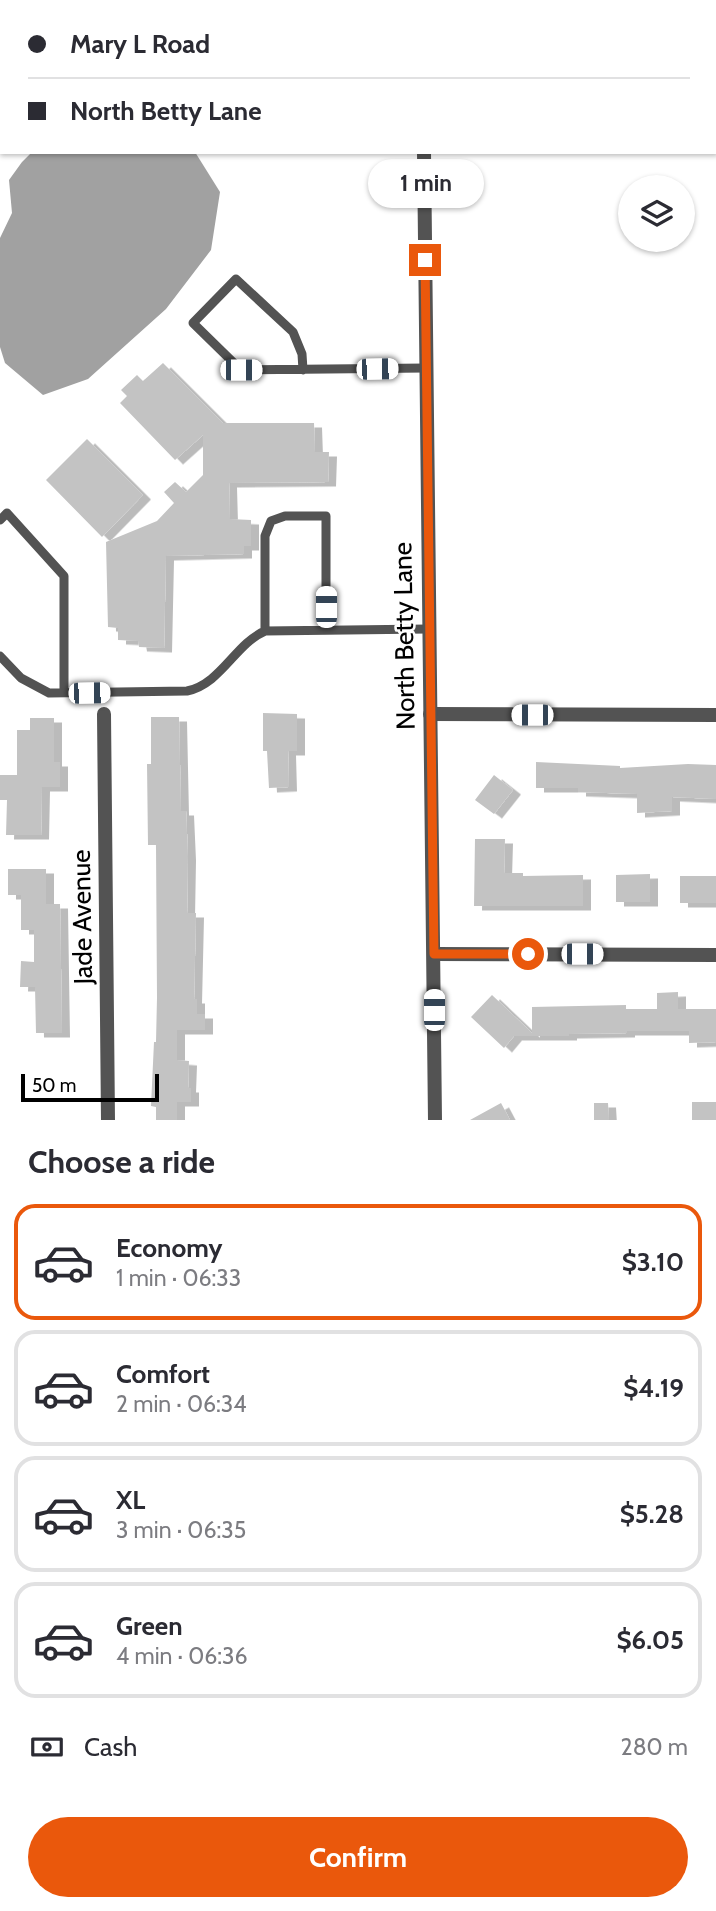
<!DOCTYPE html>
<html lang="en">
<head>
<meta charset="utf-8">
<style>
	body { margin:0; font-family:Cabin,sans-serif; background:#f7f7f7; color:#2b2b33; height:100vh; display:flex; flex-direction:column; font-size:26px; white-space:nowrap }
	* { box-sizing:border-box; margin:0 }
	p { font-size:23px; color:#7c7c81 }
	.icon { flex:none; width:38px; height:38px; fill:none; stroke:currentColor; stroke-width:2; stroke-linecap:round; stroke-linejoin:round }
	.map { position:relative; height:1120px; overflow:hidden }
	.details { display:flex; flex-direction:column; background:#fff; flex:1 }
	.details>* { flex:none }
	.guide { position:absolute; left:0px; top:0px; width:718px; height:154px; box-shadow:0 2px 5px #0004; display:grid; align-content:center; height:154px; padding:0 28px; background:#fff }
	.buttons { position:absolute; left:618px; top:175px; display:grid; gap:14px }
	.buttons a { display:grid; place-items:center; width:77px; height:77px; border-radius:50%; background:#fff; box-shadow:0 2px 5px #0004; font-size:35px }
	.scale { position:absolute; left:21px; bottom:18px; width:138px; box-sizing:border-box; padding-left:7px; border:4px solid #000; border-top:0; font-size:19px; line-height:24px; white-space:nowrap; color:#000; -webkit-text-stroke:5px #fff; paint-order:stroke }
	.end { position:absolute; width:32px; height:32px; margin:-16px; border:9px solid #ea580c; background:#fff; box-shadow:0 0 0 4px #fff }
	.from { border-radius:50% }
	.bubble { position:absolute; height:49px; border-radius:24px; background:#fff; box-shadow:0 2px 5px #0004; font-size:23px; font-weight:700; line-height:49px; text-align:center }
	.car { position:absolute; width:21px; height:42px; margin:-21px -10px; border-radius:9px; box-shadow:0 0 5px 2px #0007; background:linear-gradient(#fff 24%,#345 0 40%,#fff 0 76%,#345 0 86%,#fff 0) }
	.guide b { display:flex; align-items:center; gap:24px; height:66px; font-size:26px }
	.guide b+b { border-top:2px solid #e1e1e2 }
	.guide i { width:18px; height:18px; background:#2b2b33 }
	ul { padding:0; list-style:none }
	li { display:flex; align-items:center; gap:21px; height:116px; margin:0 14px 10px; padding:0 14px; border:4px solid #e1e1e2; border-radius:21px }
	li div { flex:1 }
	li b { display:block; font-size:26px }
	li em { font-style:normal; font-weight:700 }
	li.on { border-color:#ea580c }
	li>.icon { width:63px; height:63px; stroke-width:1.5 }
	h2 { padding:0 28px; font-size:32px; line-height:84px }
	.pay { display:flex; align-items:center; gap:18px; height:77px; padding:0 28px; font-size:26px }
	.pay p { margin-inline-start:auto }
	.button { display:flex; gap:14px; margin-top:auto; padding:14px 28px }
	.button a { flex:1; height:80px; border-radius:42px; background:#ea580c; color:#fff; font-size:28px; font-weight:700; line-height:80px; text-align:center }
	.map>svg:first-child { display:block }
	.water { fill:#a1a1a1 }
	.building { fill:#c3c3c3; filter:url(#shadow) }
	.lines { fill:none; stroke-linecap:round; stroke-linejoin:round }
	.service { stroke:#535353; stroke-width:9 }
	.minor { stroke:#535353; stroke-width:14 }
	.tertiary { stroke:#535353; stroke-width:14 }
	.route { stroke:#ea580c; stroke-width:9 }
	.labels { text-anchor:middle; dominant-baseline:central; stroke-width:5; stroke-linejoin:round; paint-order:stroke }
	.street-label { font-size:26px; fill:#000; stroke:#fff }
</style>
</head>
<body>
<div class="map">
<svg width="716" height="1120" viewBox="0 0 716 1120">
	<defs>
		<filter id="shadow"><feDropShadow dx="8" dy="4.5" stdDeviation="0" flood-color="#0004"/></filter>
	</defs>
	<rect width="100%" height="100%" fill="#fff"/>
	<path class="water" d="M32 152H195L220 192 211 250 166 309 88 379 43 395 5 363 0 347V238L12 213 9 180 22 162Z"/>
	<path class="building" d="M163 363 223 423H314L315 452H329L328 482 229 483 230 519 251 520V546H244V554L166 556 164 648 139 647 138 641 118 640V628L108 627 106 542 157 521 174 503 164 492 175 482 186 492 203 475V435L175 460 120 403 127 396 121 390 137 375 143 381Z
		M87 439 143 495 102 537 46 480Z
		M263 713 297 714V751H288L289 787 269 788 267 751H263Z
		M151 717H179L181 811H186L188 856 187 913H196L194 999H197V1014H205V1030H177V1060L189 1061 188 1088H191V1102H177V1120H156V1107L151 1106 154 1042H156L157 998 156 845H148L147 764H151Z
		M30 718H54V762H60V787H42L41 835H6L7 800H0V775H17V730H30Z
		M536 762 620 766V768L688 764 716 765V799L672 797V811L637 813V794L578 792V788H536Z
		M494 775 513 790 494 814 475 800Z
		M475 839H505L504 873H523V876L583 875V906H474Z
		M8 869H46V904H60L62 1033H36L35 987H20L21 961 34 962V930H21V895H8Z
		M650 874V902H616V875Z
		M680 876H716V903H680Z
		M678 992V1009H716V1042L689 1043V1031H627V1033L569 1034V1036H514L504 1048 471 1017 492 995 532 1033V1007L626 1005V1009H657V993Z
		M692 1102H716V1120H692Z
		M501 1103 510 1120H470Z
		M594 1103H608L609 1120H594Z"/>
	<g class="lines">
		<path class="service" d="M303 370 302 354 293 332 236 279 193 323 241 370 426 368
			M0 520 7 513 64 576V693
			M265 631V536L271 521 285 516H326V630
			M0 656 21 678 49 693 187 691C221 684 235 644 265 631L428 629"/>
		<path class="minor" d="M104 714 108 1120
			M430 714 716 715
			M434 954 716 955"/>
		<path class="tertiary" d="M421 0V2
			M424 152 435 1120"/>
	</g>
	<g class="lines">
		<path class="route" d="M425 260 434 954H528"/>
	</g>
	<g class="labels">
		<g class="street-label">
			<text transform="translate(404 636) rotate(-91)">North Betty Lane</text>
			<text transform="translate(82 917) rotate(-91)">Jade Avenue</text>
		</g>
	</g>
</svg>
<div class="buttons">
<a><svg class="icon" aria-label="layers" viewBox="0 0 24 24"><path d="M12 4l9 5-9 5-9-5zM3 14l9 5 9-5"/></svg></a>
</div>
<div class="scale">50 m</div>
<i class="end from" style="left:528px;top:954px"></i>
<i class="end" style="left:425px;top:260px"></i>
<div class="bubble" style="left:368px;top:159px;width:116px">1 min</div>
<i class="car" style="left:377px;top:369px;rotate:89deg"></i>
<i class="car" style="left:241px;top:370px;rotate:90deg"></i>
<i class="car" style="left:326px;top:607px;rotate:0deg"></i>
<i class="car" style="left:89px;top:693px;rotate:89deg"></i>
<i class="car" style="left:532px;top:715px;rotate:270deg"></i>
<i class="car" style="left:582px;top:954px;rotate:90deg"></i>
<i class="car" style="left:434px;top:1010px;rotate:0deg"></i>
<div class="guide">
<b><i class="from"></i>Mary L Road</b>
<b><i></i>North Betty Lane</b>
</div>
</div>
<section class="details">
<h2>Choose a ride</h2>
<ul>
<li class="on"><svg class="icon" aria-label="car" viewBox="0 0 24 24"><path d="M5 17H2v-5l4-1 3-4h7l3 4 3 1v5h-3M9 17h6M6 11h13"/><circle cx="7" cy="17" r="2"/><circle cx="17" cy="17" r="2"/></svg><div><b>Economy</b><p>1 min · 06:33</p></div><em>$3.10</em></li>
<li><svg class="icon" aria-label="car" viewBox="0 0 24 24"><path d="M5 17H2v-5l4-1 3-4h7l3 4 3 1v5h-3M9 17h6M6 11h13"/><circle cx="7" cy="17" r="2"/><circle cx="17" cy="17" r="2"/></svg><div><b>Comfort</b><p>2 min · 06:34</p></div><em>$4.19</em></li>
<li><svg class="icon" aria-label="car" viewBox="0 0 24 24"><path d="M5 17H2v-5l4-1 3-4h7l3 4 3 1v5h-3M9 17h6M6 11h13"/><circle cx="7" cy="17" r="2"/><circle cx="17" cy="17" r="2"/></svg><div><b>XL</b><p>3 min · 06:35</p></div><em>$5.28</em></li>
<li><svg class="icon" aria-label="car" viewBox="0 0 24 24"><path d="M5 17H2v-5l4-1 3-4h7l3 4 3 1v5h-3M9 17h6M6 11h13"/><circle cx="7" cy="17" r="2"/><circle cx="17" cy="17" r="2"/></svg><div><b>Green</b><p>4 min · 06:36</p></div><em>$6.05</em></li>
</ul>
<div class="pay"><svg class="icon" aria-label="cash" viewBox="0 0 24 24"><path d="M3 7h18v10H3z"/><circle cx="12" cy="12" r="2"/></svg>Cash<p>280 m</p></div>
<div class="button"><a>Confirm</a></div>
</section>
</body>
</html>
